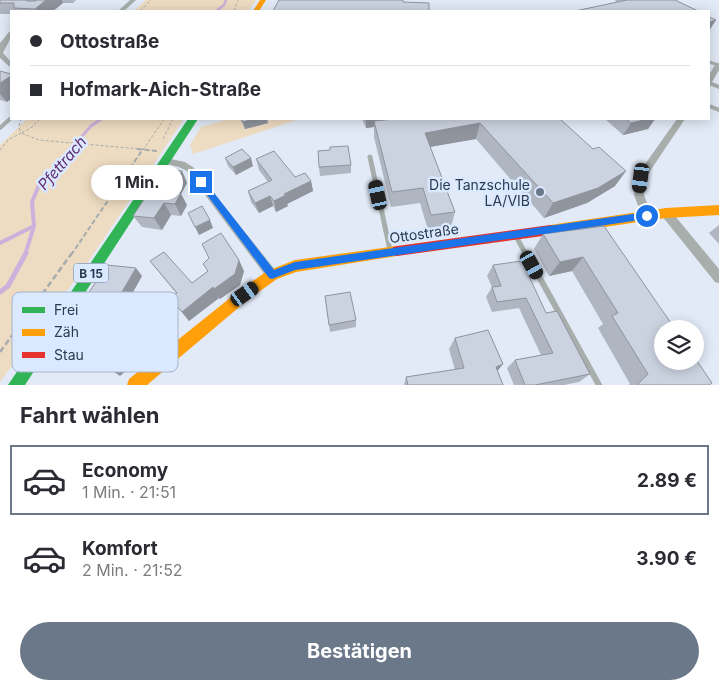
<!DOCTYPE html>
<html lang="de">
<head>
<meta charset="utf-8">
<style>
	body { margin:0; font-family:Inter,sans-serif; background:#f7f7f7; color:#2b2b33; height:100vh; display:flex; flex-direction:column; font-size:19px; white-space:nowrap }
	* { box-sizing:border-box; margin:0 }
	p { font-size:16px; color:#7c7c81 }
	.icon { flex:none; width:28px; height:28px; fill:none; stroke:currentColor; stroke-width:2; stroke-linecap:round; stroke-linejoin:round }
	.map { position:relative; height:385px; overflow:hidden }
	.sheet { display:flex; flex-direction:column; background:#fff; flex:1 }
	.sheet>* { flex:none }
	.top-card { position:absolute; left:10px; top:10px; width:700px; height:110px; border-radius:0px; box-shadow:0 2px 12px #0003; display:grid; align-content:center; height:110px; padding:0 20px; background:#fff }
	.tools { position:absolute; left:654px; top:320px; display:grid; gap:10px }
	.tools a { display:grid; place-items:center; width:50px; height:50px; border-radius:50%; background:#fff; box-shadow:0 2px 12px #0003; font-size:25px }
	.end { position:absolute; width:22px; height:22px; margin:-11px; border:6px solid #1a73e8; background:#fff; box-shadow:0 0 0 2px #fff }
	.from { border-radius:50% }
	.bubble { position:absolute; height:35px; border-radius:18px; background:#fff; box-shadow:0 2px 12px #0003; font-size:16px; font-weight:700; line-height:35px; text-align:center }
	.car { position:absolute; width:15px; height:30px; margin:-15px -8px; border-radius:6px; box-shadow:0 0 4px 1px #0007; background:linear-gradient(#222 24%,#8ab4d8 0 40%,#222 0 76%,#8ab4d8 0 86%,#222 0) }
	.top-card b { display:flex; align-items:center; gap:18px; height:48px; font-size:19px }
	.top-card b+b { border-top:1px solid #e1e1e2 }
	.top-card i { width:12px; height:12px; background:#2b2b33 }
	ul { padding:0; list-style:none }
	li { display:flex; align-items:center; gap:15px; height:70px; margin:0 10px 8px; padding:0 10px; border:2px solid transparent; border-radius:0px }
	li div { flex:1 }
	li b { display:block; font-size:19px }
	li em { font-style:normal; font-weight:700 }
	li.current { border-color:#6b788a }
	li>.icon { width:45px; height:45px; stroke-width:1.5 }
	h2 { padding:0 20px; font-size:22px; line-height:60px }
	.action { display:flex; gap:10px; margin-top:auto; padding:10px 20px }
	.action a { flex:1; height:58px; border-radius:30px; background:#6b788a; color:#fff; font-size:20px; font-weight:700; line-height:58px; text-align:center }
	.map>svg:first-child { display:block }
	.green { fill:#eedcc2 }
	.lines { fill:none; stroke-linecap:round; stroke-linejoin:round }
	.stream-far3 { stroke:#cdb1dd; stroke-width:2.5 }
	.stream-far2 { stroke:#cdb1dd; stroke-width:3 }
	.stream-far1 { stroke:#cdb1dd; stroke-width:4 }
	.stream { stroke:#cdb1dd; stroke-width:5 }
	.path-far2 { stroke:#a6acae; stroke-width:1; stroke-dasharray:3 2; stroke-linecap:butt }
	.path-far1 { stroke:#a6acae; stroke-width:2; stroke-dasharray:5 2.5; stroke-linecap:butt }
	.path { stroke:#a6acae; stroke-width:2.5; stroke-dasharray:6 3; stroke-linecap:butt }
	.lane-far3 { stroke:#a7aeab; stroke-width:3 }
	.lane-far2 { stroke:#a7aeab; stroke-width:4 }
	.lane-far1 { stroke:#a7aeab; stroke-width:5 }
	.lane { stroke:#a7aeab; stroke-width:6 }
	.street { fill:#a7aeab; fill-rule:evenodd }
	.fast { fill:#30b455; fill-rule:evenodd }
	.slow { fill:#ff9f0a; fill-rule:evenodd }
	.jam { fill:#e5322d; fill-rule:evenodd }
	.wall { fill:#afb5c1 }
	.shaded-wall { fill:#8f949d }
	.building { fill:#ccd3e0; stroke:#8f949d }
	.route { fill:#1a73e8 }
	.poi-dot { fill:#6b788a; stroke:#dae9ff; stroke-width:2 }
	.labels { text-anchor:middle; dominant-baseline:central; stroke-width:5; stroke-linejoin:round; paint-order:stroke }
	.shield { fill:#dae9ff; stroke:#606e84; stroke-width:1 }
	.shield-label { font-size:12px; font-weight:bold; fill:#2b3a4f }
	.poi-label { font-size:14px; fill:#2b3a4f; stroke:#dae9ff; text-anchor:end }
	.street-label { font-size:14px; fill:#2b3a4f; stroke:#dae9ff }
	.water-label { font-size:15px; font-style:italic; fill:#612c71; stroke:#dae9ff }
	.key { fill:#dae9ff; stroke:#a6b4ca; stroke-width:1 }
	.key-label { font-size:14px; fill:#2b3a4f }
</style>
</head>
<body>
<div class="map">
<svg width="719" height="385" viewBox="0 0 719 385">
	<rect width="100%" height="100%" fill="#e2eaf7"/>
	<path class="green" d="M146 0H256L249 11H134Z
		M27 119H184L86 265 0 382V145Z
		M228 119H300L193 154 190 145 201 127Z"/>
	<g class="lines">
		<path class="stream-far3" d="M216 11 224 5 226 0"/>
		<path class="stream-far2" d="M70 150 91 126 101 119"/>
		<path class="stream-far1" d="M0 243 34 226
			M25 255 34 226 32 202 39 185 71 149"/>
		<path class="stream" d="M0 292 8 286 26 253"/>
		<path class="path-far2" d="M140 11 151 0
			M234 11 238 0
			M40 119 31 128 21 133 39 140 151 150
			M163 139 173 119
			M0 150 8 140 21 133 19 127 21 119
			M143 150 164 119"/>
		<path class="path-far1" d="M137 149 158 151
			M71 255 143 149"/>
		<path class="path" d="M0 352 72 253"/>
		<path class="lane-far3" d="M709 62 719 65"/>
		<path class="lane-far2" d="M709 83 719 87
			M709 106 719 110
			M0 128 11 118"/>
		<path class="lane-far1" d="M370 157 390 250
			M516 236 526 255"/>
		<path class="lane" d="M526 253 599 385"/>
		<path class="street" d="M130 0H136L124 11H118Z
			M11 31C12 39 6 46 3 53L11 62V68L0 58V43L9 32Z
			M716 63H719V70L712 82H709V75Z
			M677 119H685L646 177 644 195 652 216 651 219H643L642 216 634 195 636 177Z
			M166 158 185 162 193 167 276 271 278 275 276 279 272 280 268 279 187 171 179 167 163 163 161 161Z
			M666 209 670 210 719 269V283L715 282 662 216 661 213 662 210Z"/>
		<path class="fast" d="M188 119H198L25 385H8Z"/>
		<path class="slow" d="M260 0H266L259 11H253Z
			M719 205V215L666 218 550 235 546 234 544 230 546 226 550 225 666 208Z
			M397 246 401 247 403 251 401 255 397 256 296 272 277 279 250 298 147 385H127L129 379 240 290 267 271 295 260Z"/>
		<path class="jam" d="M550 225 554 226 556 230 554 234 550 235 397 256 393 255 391 251 393 247 397 246Z"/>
	</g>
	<path class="wall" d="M0 0H76L73 3H63L53 11H11V14H0Z
		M615 0H675L617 3Z
		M0 71 7 102 0 100Z
		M240 119H267L268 123 245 129Z
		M362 119H560L615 186 587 203 544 218 476 139 430 147 455 212 451 227 428 230 420 203 391 207 374 137V127L366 128Z
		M605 119H655L648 129 623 135Z
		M225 158 253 166 236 175 228 166Z
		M256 159 295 177 311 181 313 191 287 204 288 206 276 212 273 206 259 213 251 202 248 191 268 182 259 170Z
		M351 165V173L320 176 319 167Z
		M182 171 187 183 181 194 187 205 181 216 171 215 162 230 142 227 133 216Z
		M719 225V244L709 233Z
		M604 226 709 385H629L630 384 598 328 603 324 572 271 549 276 534 249 543 234Z
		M209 258 244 271 240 285 220 299 219 298 189 321 170 298 176 293 150 261 192 283 208 271Z
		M493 265 546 313 590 374 579 382 564 385H514L507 368 515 360 541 355 519 308 492 312 486 297 492 287 487 276Z
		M142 276 114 326 83 322 74 315Z
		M325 296 356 320V327L330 332Z
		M455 338 497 371 503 385H404L406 377 455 370 449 349Z"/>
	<path class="shaded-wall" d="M46 0H62L63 3 53 11H37L35 9Z
		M716 20 709 31V22Z
		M11 76V99L7 102 0 94V83Z
		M253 119H267L268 123 245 129 243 122Z
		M366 119H391L374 121V127L366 128Z
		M648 119H655L648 129 623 135 631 123Z
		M480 123 476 139 423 148 425 133Z
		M251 158 253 166 236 175 233 167Z
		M182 171 187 183 181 194 187 205 181 216 169 192Z
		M626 171 615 186 587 203 544 218 553 203Z
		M311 181 313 191 287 204 288 206 276 212 274 201 284 194Z
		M270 196 273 206 259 213 255 203Z
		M164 203 171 215 162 230 154 218Z
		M210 220 213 228 199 235 195 227Z
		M583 257 572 271 549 276 560 262Z
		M239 260 244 271 240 285 220 299 214 289Z
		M136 268 142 276 114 326 106 319Z
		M213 287 219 298 189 321 182 312Z
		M140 314 150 324 163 340 120 376 108 368Z
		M503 364 495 374 496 367Z"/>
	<path class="building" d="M0 0H27V1H35L37 0H46L35 9 14 8V3H0Z
		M279 0H403V2L429 3V11H273Z
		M627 0H675L698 11H575Z
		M709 17 716 20 709 22Z
		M0 71 11 74V76L0 83Z
		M241 119H253L243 122Z
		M394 119H560L593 149 599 147 626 171 598 188 553 203 480 123 425 133 455 212 431 215 423 188 392 192 374 121Z
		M626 119H648L631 123Z
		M348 146 351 165 319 167 318 151 330 150V147Z
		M242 149 251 158 233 167 225 158Z
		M274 151 295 177 305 173 311 181 284 194 286 195 274 201 270 196 255 203 248 191 272 180 256 159Z
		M164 169 182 171 169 192 181 193 175 204 164 203 154 218 133 216Z
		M202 206 210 220 195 227 188 213Z
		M604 226 675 329H662V361H695V358L712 383 709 385H637L648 374 612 316 618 313 583 257 560 262 543 234Z
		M221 233 239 260 235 274 214 289 213 287 182 312 170 298 177 293 150 261 164 252 192 283 208 271 203 264 209 258 202 244Z
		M522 261 546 313 557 311 590 374 535 385H525L515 360 553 353 526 298 497 302 492 287 501 286 493 265Z
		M107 265 136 268 106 319 74 315Z
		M350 292 356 320 329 325 325 296Z
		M488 330 503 364 496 367 503 385H408L406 377 464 368 455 338Z"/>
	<path class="route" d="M201 179 204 180 274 270 295 262 647 212 651 216 647 219 295 270 272 279 269 278 199 184 197 182Z"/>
	<circle class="poi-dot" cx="540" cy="192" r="5"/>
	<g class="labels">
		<rect class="shield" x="73.5" y="263.5" width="35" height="19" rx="4"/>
		<g class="shield-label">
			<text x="91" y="273">B 15</text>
		</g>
		<g class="poi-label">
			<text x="530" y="184">Die Tanzschule<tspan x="530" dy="16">LA/VIB</tspan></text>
		</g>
		<g class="street-label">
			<text transform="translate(424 233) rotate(-8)">Ottostraße</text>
		</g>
		<g class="water-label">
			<text transform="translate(62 163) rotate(-49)">Pfettrach</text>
		</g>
	</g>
	<rect x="12" y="292" width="166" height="80" rx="8" class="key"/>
	<rect x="22" y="307" width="23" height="6" fill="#30b455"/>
	<rect x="22" y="329" width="23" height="7" fill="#ff9f0a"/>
	<rect x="22" y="352" width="23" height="6" fill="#e5322d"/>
	<g class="key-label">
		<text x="54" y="315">Frei</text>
		<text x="54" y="337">Zäh</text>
		<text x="54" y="360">Stau</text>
	</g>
</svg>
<div class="tools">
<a><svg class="icon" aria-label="layers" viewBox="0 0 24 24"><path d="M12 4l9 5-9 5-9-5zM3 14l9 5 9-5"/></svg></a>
</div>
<i class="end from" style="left:647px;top:216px"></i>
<i class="end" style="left:201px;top:182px"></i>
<div class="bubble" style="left:91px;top:165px;width:92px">1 Min.</div>
<i class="car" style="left:641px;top:178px;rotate:187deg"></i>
<i class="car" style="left:378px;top:195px;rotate:348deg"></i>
<i class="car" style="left:532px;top:265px;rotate:151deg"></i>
<i class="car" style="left:245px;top:294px;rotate:55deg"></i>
<div class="top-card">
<b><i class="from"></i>Ottostraße</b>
<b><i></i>Hofmark-Aich-Straße</b>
</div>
</div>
<section class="sheet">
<h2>Fahrt wählen</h2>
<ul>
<li class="current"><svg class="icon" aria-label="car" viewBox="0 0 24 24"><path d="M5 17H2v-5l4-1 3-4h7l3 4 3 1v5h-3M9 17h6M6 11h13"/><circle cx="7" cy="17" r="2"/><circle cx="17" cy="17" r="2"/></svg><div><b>Economy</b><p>1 Min. · 21:51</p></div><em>2.89 €</em></li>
<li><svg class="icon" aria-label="car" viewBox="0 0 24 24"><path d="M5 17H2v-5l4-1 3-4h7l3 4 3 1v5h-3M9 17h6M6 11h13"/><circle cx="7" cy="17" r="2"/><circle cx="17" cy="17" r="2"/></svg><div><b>Komfort</b><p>2 Min. · 21:52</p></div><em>3.90 €</em></li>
</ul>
<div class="action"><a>Bestätigen</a></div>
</section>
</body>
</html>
